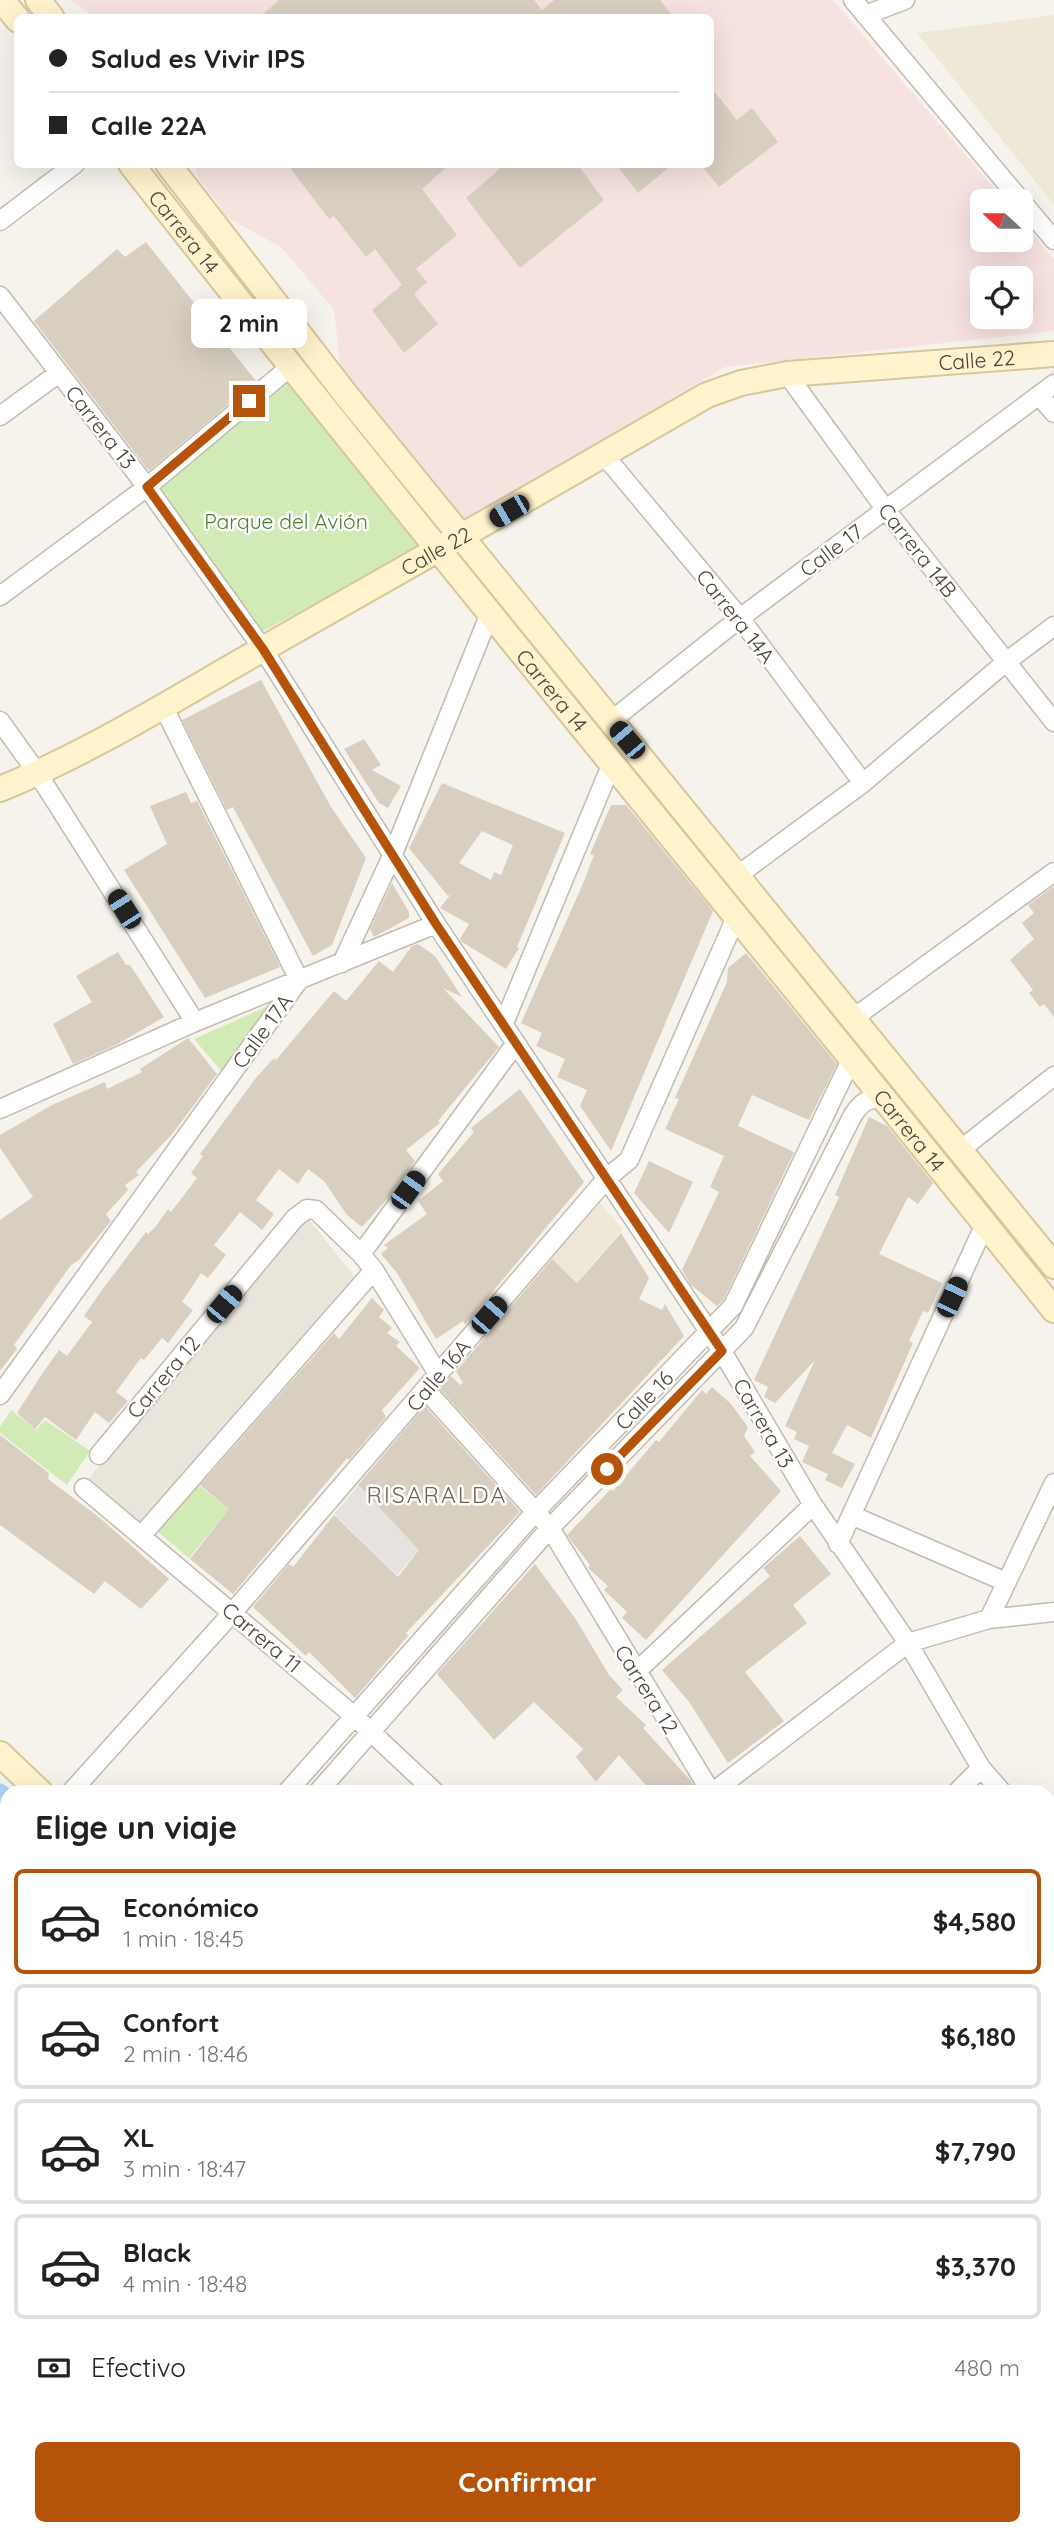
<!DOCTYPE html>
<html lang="es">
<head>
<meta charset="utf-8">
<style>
	body { margin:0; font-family:Quicksand,sans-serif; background:#f2f2f2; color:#222; height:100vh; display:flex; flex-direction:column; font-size:26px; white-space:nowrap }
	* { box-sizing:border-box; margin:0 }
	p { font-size:23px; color:#767676 }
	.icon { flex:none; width:38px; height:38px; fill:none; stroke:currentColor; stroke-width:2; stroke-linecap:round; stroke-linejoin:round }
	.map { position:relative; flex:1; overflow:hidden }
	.side { position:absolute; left:0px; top:1785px; width:1055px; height:751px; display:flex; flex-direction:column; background:#fff; border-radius:21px 21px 0 0; box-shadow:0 7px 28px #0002 }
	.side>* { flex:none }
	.banner { position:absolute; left:14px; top:14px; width:700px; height:154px; border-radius:10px; box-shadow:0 7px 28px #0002; display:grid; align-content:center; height:154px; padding:0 35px; background:#fff }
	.needle { width:46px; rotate:291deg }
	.buttons { position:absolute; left:970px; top:189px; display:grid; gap:14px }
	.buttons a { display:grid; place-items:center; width:63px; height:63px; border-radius:10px; background:#fff; box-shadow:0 7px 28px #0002; font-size:35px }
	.end { position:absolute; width:32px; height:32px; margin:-16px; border:9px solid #b45309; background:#fff; box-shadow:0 0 0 4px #fff }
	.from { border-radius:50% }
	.bubble { position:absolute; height:49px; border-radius:10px; background:#fff; box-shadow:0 7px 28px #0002; font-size:23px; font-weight:700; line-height:49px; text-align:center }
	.car { position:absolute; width:21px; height:42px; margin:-21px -10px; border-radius:9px; box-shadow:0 0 5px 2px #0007; background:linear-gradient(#222 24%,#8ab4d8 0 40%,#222 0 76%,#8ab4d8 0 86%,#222 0) }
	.banner b { display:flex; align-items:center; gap:24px; height:66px; font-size:26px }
	.banner b+b { border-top:2px solid #e0e0e0 }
	.banner i { width:18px; height:18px; background:#222 }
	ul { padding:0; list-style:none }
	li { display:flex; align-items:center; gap:21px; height:105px; margin:0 14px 10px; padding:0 21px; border:4px solid #e0e0e0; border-radius:10px }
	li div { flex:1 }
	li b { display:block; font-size:26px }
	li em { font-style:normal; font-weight:700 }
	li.current { border-color:#b45309 }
	li>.icon { width:63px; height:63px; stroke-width:1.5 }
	h2 { padding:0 35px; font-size:32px; line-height:84px }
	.pay { display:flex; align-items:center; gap:18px; height:77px; padding:0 35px; font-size:26px }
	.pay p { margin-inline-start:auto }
	.primary-button { display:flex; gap:14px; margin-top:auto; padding:14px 35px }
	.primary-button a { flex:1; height:80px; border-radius:10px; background:#b45309; color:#fff; font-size:28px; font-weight:700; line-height:80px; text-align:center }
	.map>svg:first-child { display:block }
	.residential { fill:#eae5da }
	.industrial { fill:#e6e2dd }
	.education { fill:#efe8d6 }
	.medical { fill:#f6e3e0; fill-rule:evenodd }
	.green { fill:#d2eab5 }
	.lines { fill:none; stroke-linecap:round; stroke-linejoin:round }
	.canal { stroke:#a9d4f2; stroke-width:19 }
	.building { fill:#d8cfc1; fill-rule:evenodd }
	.street-casing { stroke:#c2bbae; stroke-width:21 }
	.secondary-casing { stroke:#d6c79b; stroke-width:28 }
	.street { stroke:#fff; stroke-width:18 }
	.secondary { stroke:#fff3cd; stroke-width:24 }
	.route { stroke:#b45309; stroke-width:9 }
	.labels { text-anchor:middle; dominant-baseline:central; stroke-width:5; stroke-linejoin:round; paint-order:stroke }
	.street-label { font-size:21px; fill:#4b4439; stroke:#fff }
	.park-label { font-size:21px; fill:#4a7f2a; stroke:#fff }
	.neighbourhood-label { font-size:23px; letter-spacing:2px; fill:#6e6250; stroke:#fff }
</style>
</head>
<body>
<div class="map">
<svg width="1054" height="2535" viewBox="0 0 1054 2535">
	<rect width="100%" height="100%" fill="#f6f3ec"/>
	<path class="residential" d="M307 1217 354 1276 140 1523 89 1478Z"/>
	<path class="industrial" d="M358 1486 419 1550 397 1575 334 1514Z"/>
	<path class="education" d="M1054 15V205L917 33Z
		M600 1203 623 1229 577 1282 551 1259Z"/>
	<path class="medical" d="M70 0H833L1005 201H982V240H1020V220L1054 259V331L725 367 463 524 341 374 334 310 281 247 228 218 198 177 194 165 710 164V18H96ZM982 278H1020V317H982Z"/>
	<path class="green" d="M287 383 420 549 257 634 159 487Z
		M268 1006 223 1073 194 1039Z
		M11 1410 36 1430 45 1420 90 1451 67 1485 0 1433V1427Z
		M192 1480 229 1509 189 1558 152 1527Z"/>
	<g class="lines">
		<path class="canal" d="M0 1793 7 1800
			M0 2043 7 2038"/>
	</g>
	<path class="building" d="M279 0H534L542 10 554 0H660L674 18H259Z
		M710 86 737 120 752 108 778 142 719 187 700 164H710Z
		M287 164H450L422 189 457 235 416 269 427 282 414 294 438 324 404 353 372 310 402 285 375 249 366 257 334 216 329 219Z
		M505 164H577L604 200 520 268 466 198Z
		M616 164H673L638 193Z
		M146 242 256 381 149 471 34 321 117 249 125 257Z
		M261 680 331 807 366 858 332 945 313 956 233 807 227 810 182 720Z
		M364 739 381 765 372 770 401 786 388 808 379 803 344 749Z
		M442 783 565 833 517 947 519 948 506 969 462 942 460 939 469 924 440 908 451 894 448 896 409 848ZM482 831 513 845 501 875 494 872 491 880 459 863Z
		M186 792 191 803 197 801 280 967 205 998 124 870 167 844 150 806Z
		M611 805H626L713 911 611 1151 580 1106 587 1090 557 1077 565 1059 536 1046 542 1033 521 1023 582 886 594 855 590 854Z
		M392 883 409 912V918L374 937 370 929Z
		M1054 886V1017L1044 1004 1040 1007 1029 993 1033 990 1010 960 1034 939 1022 923 1034 913 1028 905Z
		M418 944 435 956 462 997 443 988 499 1047 438 1121 440 1123 406 1150 415 1161 389 1197 362 1227 347 1215 324 1181 308 1169 298 1184 279 1169 256 1200 274 1214 262 1230 240 1212 214 1245 226 1255 208 1278 201 1273 182 1302 193 1310 168 1343 162 1338 144 1360 141 1358 116 1392 128 1401 109 1423 95 1412 76 1440 45 1417 35 1429 17 1413 42 1374 59 1350 67 1356 92 1322 84 1316 102 1290 146 1232 148 1234 156 1226 168 1209 171 1212 197 1178 191 1173 203 1156 200 1154 255 1079 274 1058 276 1060 334 991 346 1001 379 961 393 972 412 946Z
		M118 952 126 965H130L164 1017 116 1045 73 1064 53 1024 92 1002 76 976Z
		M746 953 837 1064 809 1120 752 1095 738 1126 794 1152 724 1299 717 1306 691 1285 682 1270 719 1192 710 1187 724 1156 665 1129 679 1099 675 1098 727 982 728 968Z
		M188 1038 217 1074 173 1133 136 1172 139 1175 125 1185 128 1190 106 1214 111 1221 79 1260 71 1265 14 1345 17 1349 0 1371V1220L33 1197 0 1148V1135L52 1105 105 1082 107 1089 142 1072 140 1069Z
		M520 1089 584 1182 465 1325 463 1321 436 1339 397 1273 381 1254 388 1248 384 1245 427 1214 418 1201 443 1181 438 1174 474 1132 471 1128Z
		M869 1117 887 1126 933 1183 918 1204 908 1197 879 1254 942 1283 928 1313 923 1311 909 1341 913 1343 871 1438 847 1425 832 1453 855 1464 842 1488 825 1480 828 1474 802 1462 809 1446 794 1439 797 1432 785 1426 815 1360 775 1403 764 1397 768 1387 754 1380 839 1197 835 1195Z
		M649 1161 693 1182 669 1233 634 1193Z
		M621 1233 649 1278 639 1299 662 1310 665 1304 684 1336 536 1495 440 1389 451 1376 460 1385 463 1383 456 1371 552 1259 577 1283Z
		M372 1298 384 1310 379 1317 392 1328 387 1333 400 1342 396 1346 420 1368 382 1410 386 1417 349 1460 347 1458 233 1594 190 1559 229 1509 200 1485 334 1333 339 1339Z
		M712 1387 731 1404 748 1427 744 1436 755 1452 750 1456 781 1491 646 1640 622 1618 627 1612 604 1590 608 1586 588 1568 590 1565 567 1535 611 1489 613 1491 656 1440 659 1442 702 1390 706 1394Z
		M425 1406 520 1512 406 1633 408 1636 355 1698 309 1652 306 1656 253 1607 289 1564 293 1567 334 1515 398 1577 419 1550 358 1485Z
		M0 1435 49 1473 48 1479 100 1518 169 1579 141 1609 105 1581 94 1594 0 1525Z
		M800 1536 831 1574 793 1605 807 1623 745 1672 784 1721 728 1763 689 1702 662 1670 770 1576 763 1568Z
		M535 1564 575 1618 609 1675 623 1690 616 1697 646 1725 643 1728 691 1781 694 1786 686 1792H652L619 1755 596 1782 576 1757 583 1749 534 1702 494 1740 437 1674Z"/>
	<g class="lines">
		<g class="street-casing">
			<path id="street" d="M853 0 1054 240
				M865 15 905 0
				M0 221 75 164
				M0 296 147 487 263 649 436 924 722 1351 813 1505 908 1643 981 1768 1002 1792
				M787 374 886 510 1054 722
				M1039 395 1054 413
				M0 416 59 373
				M604 455 740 618 863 783
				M0 596 147 487 290 367
				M163 706 299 980
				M0 721 38 774 195 1022
				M611 721 740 618 1054 384
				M738 875 863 783 1006 662 1054 626
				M342 963 393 854 490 613
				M855 1017 1054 872
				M504 1023 612 763
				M0 1109 195 1022 436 924
				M960 1150 1054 1076
				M361 1254 516 1043
				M426 1390 550 1528 711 1792
				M0 1395 299 980
				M99 1455 295 1218 307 1209 316 1210 361 1254 374 1270 438 1374
				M84 1488 354 1716 435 1792
				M851 1515 1006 1582
				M141 1536 374 1270
				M838 1544 985 1224
				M989 1619 1054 1483
				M636 1672 813 1505
				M71 1792 233 1612 607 1178 629 1160 737 915
				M287 1792 537 1510 733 1306 852 1058
				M318 1792 550 1528 744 1328 853 1115C862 1101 869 1097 886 1100
				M713 1792 908 1643 989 1619 1054 1612
				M957 1792 981 1768
				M0 2013 7 2008
				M0 2067 7 2062
				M1048 2153 1054 2132
				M0 2300 7 2295
				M0 2507 7 2518
				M14 2529 18 2535
				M324 2529 328 2535
				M576 2529 581 2535
				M923 2535 928 2529"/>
		</g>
		<g class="secondary-casing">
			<g id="secondary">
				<path d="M2 0 18 20"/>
				<path d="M38 0 52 18"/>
				<path id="s1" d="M131 164C434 551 748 927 1054 1310"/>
				<path d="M168 164 347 396 1054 1266"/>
				<path id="s2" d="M0 789C91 752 176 698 261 650 410 566 559 481 707 395L741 383 787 374 1054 354"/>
				<path d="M0 1754 40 1792"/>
				<path d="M1048 1844 1054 1836"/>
				<path d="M1048 1883 1054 1875"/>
				<path d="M957 2529 967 2535"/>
				<path d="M524 2535 529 2529"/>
				<path d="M549 2535 555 2529"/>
			</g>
		</g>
		<use href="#street" class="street"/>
		<use href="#secondary" class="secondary"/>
	</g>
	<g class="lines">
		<path class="route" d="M249 401 147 487 263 649 436 924 722 1351 607 1469"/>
	</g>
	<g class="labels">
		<g class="street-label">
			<text stroke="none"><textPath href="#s1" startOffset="86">Carrera 14</textPath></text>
			<text stroke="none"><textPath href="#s2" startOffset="1083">Calle 22</textPath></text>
			<text transform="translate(101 427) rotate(52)">Carrera 13</text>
			<text transform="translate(831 550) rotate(-37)">Calle 17</text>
			<text transform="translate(918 550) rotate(52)">Carrera 14B</text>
			<text stroke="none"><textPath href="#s2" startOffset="497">Calle 22</textPath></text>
			<text transform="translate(736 616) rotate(52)">Carrera 14A</text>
			<text stroke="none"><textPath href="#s1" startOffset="674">Carrera 14</textPath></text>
			<text transform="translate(262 1031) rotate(-54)">Calle 17A</text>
			<text stroke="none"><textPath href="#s1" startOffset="1241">Carrera 14</textPath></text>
			<text transform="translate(438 1375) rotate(-50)">Calle 16A</text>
			<text transform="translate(163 1377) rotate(-50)">Carrera 12</text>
			<text transform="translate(644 1400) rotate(-46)">Calle 16</text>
			<text transform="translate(764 1423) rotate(60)">Carrera 13</text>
			<text transform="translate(262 1637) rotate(40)">Carrera 11</text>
			<text transform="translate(647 1689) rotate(58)">Carrera 12</text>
		</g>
		<g class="park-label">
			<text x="286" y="521">Parque del Avión</text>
		</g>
		<g class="neighbourhood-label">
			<text x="437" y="1494">RISARALDA</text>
		</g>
	</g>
</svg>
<div class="buttons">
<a><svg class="needle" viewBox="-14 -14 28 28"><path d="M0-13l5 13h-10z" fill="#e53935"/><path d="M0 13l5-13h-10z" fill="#767676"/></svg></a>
<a><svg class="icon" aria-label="locate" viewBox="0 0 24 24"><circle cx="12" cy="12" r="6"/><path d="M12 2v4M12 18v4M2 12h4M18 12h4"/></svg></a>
</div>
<i class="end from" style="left:607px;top:1469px"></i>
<i class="end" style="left:249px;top:401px"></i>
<div class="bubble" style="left:191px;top:299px;width:116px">2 min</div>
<i class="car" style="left:509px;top:511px;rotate:240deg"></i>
<i class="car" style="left:627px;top:740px;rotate:320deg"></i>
<i class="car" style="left:124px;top:909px;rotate:328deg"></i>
<i class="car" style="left:408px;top:1190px;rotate:36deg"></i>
<i class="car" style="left:952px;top:1297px;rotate:25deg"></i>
<i class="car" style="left:224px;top:1304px;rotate:40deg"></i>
<i class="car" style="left:489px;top:1315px;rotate:41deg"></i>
<div class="banner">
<b><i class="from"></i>Salud es Vivir IPS</b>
<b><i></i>Calle 22A</b>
</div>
<section class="side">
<h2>Elige un viaje</h2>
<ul>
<li class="current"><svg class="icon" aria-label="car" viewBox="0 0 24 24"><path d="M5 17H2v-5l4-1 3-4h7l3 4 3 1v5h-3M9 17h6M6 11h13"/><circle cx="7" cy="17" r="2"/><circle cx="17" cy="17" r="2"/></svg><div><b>Económico</b><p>1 min · 18:45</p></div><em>$4,580</em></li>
<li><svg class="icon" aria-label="car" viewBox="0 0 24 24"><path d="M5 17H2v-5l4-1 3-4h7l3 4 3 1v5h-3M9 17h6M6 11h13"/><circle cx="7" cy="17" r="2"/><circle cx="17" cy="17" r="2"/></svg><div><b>Confort</b><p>2 min · 18:46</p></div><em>$6,180</em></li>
<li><svg class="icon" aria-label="car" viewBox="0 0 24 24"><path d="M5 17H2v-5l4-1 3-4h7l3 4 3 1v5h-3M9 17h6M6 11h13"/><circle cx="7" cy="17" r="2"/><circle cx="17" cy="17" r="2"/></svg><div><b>XL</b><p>3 min · 18:47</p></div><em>$7,790</em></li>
<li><svg class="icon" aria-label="car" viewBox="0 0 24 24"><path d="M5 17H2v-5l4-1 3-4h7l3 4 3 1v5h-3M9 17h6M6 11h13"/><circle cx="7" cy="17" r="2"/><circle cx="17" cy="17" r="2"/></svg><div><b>Black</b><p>4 min · 18:48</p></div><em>$3,370</em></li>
</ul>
<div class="pay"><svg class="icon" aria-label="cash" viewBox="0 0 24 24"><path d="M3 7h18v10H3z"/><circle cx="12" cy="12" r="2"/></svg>Efectivo<p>480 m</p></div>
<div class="primary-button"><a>Confirmar</a></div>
</section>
</div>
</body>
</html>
